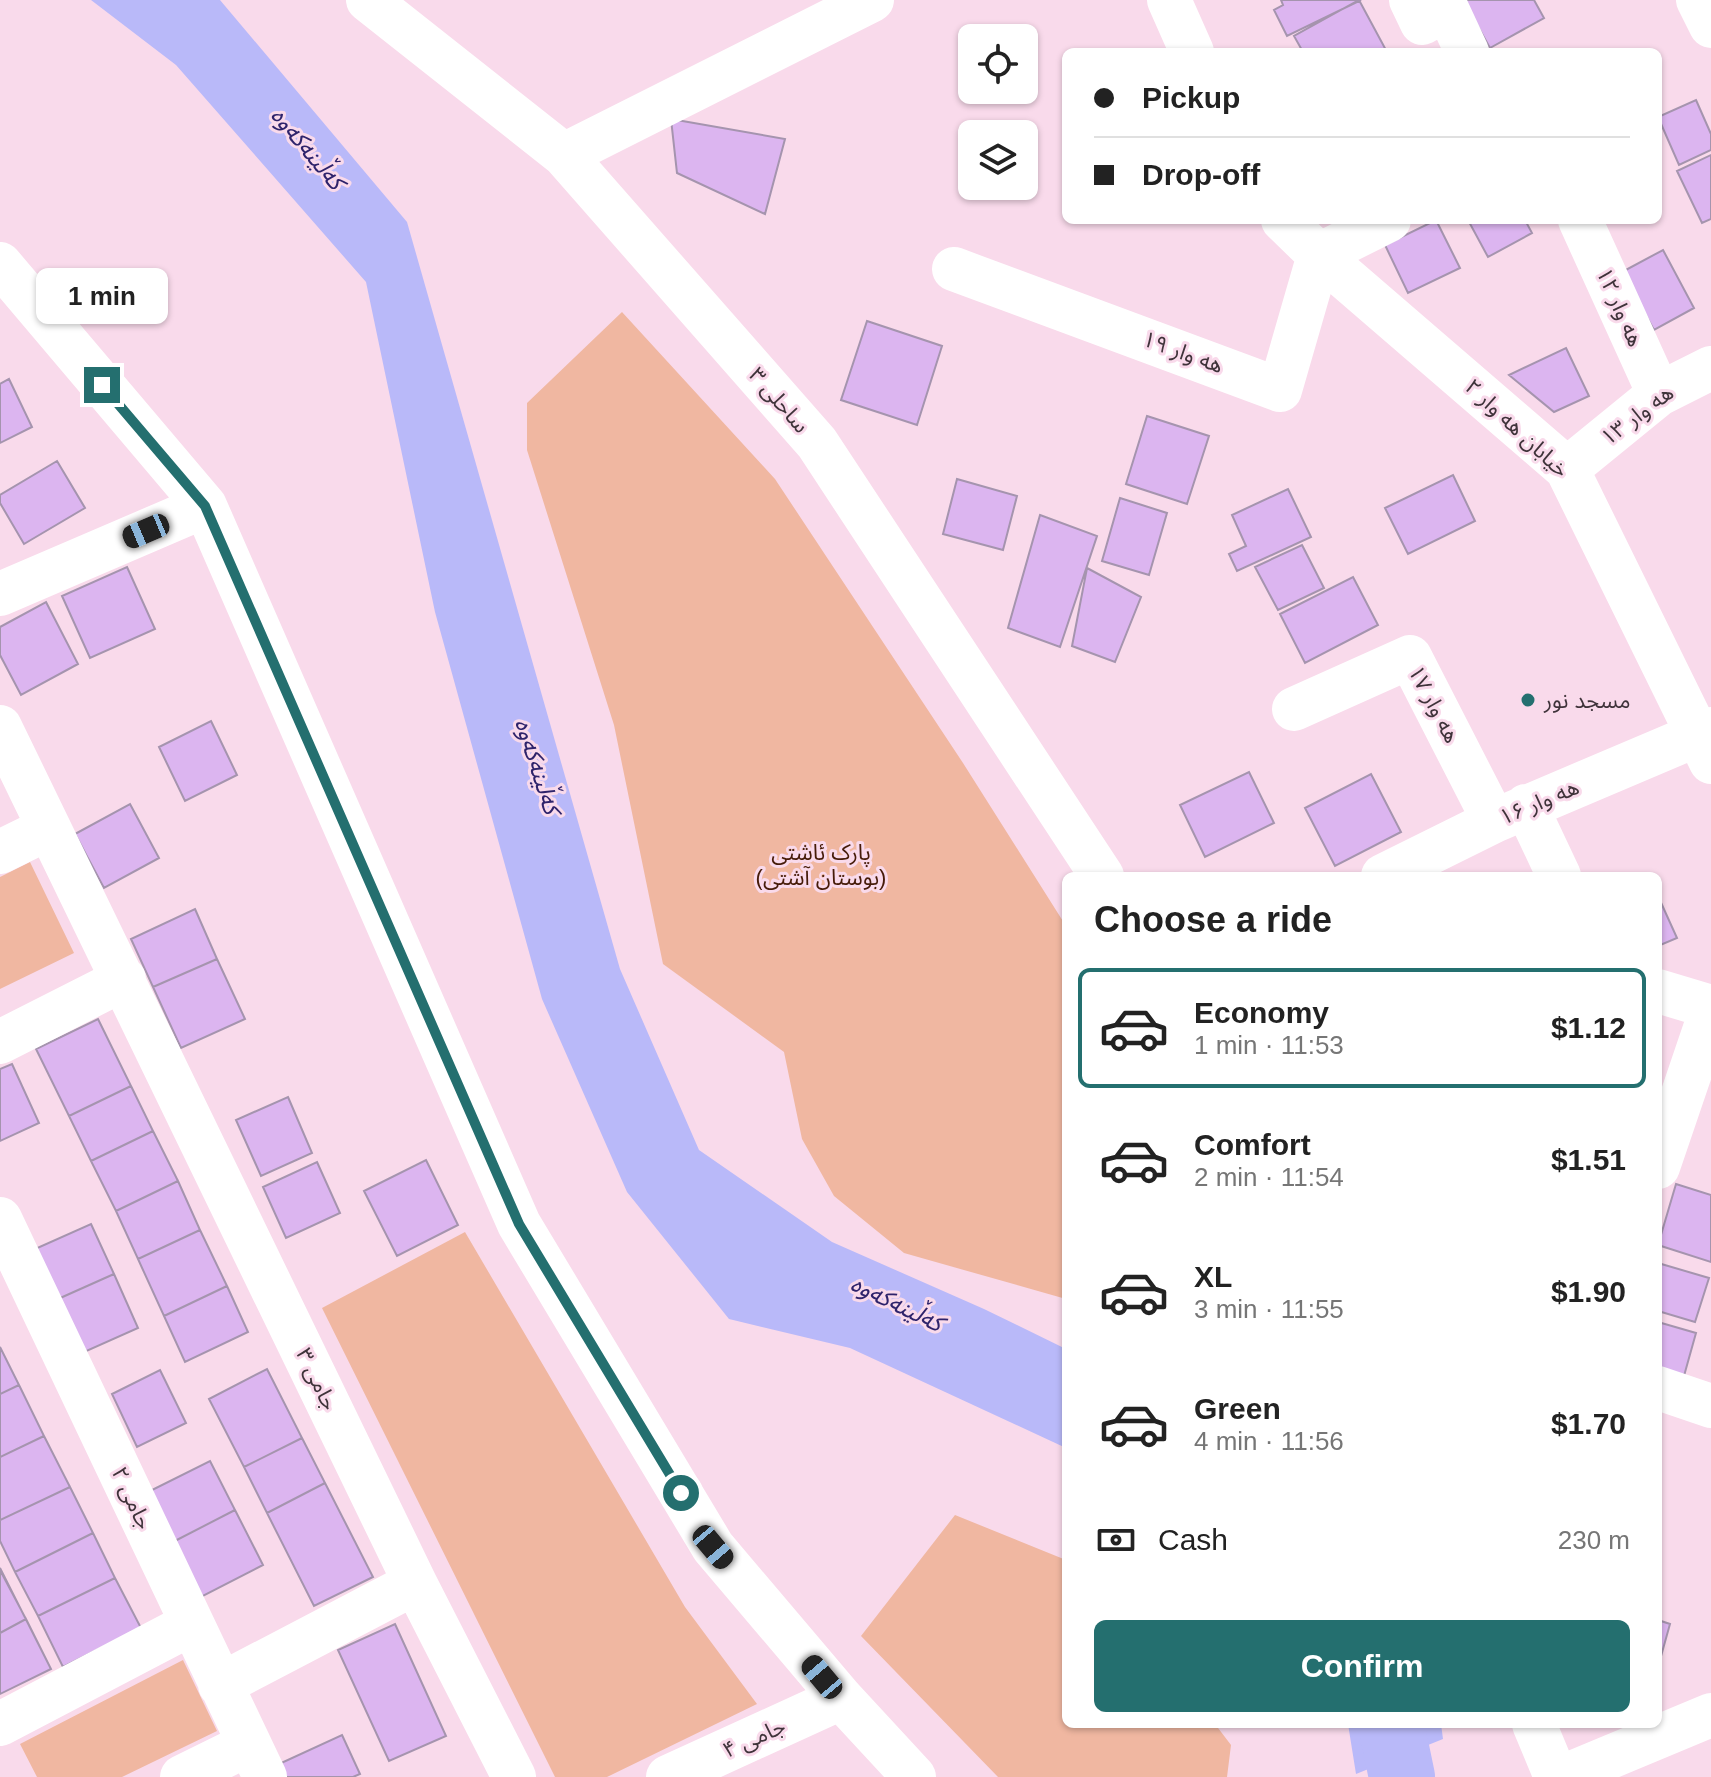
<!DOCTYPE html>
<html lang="en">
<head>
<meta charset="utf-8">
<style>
	body { margin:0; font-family:Arial,"Noto Sans Arabic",sans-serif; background:#f2f2f2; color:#222; height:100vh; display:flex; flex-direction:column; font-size:30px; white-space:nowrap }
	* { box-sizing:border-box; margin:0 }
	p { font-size:26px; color:#767676 }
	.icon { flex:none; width:44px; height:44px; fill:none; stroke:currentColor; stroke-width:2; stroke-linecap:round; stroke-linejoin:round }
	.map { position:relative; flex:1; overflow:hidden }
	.details { position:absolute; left:1062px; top:872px; width:600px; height:856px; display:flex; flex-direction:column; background:#fff; border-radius:12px; box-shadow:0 2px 6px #0004 }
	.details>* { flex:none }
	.guide { position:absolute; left:1062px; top:48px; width:600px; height:176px; border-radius:12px; box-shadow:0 2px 6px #0004; display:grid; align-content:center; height:176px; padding:0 32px; background:#fff }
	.buttons { position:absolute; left:958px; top:24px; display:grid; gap:16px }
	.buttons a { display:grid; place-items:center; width:80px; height:80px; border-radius:12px; background:#fff; box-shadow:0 2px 6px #0004; font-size:40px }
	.end { position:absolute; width:36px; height:36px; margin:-18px; border:10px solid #246f6f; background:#fff; box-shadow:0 0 0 4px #fff }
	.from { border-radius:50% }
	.bubble { position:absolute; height:56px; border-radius:12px; background:#fff; box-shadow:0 2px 6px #0004; font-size:26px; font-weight:700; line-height:56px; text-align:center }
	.car { position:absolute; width:24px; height:48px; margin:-24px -12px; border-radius:10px; box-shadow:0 0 6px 2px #0007; background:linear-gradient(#222 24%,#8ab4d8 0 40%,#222 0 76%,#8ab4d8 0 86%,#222 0) }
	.guide b { display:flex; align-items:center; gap:28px; height:76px; font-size:30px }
	.guide b+b { border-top:2px solid #e0e0e0 }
	.guide i { width:20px; height:20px; background:#222 }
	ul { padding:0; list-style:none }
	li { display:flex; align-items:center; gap:24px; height:120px; margin:0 16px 12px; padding:0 16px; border:4px solid transparent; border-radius:12px }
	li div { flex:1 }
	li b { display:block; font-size:30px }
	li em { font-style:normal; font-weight:700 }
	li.active { border-color:#246f6f }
	li>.icon { width:72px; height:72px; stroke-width:1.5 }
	h2 { padding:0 32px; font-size:36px; line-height:96px }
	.pay { display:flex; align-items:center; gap:20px; height:88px; padding:0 32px; font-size:30px }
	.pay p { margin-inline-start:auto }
	.button { display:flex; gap:16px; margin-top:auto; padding:16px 32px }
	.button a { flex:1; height:92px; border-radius:12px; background:#246f6f; color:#fff; font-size:32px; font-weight:700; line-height:92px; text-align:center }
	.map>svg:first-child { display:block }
	.green { fill:#f0b7a1 }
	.water { fill:#b9b9f9 }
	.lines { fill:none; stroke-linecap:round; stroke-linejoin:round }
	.river { stroke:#b9b9f9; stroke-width:66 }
	.building { fill:#dcb5f0; stroke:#a594ae; stroke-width:2 }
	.minor { stroke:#fff; stroke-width:44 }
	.major { stroke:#fff; stroke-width:44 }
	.route { stroke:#246f6f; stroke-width:10 }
	.poi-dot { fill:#246f6f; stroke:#f9daeb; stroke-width:3 }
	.labels { text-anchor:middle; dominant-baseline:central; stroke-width:6; stroke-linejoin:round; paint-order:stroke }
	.street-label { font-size:22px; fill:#3f333a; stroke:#f9daeb }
	.poi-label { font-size:22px; fill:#3f333a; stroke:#f9daeb; text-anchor:start }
	.park-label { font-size:22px; fill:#461b08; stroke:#f9daeb }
	.water-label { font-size:24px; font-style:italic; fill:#2e236b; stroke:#f9daeb }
</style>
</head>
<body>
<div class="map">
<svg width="1711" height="1777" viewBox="0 0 1711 1777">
	<rect width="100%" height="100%" fill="#f9daeb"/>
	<path class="green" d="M622 312 775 479 963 763 1066 926V1299L904 1253 834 1196 802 1139 784 1052 663 964 614 725 527 450V403Z
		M30 862 74 953 0 989V877Z
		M465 1232 685 1607 757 1704 607 1777H555L322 1308Z
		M955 1515 1066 1560V1724H1215L1231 1745 1227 1777H998L861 1636Z
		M183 1660 217 1731 122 1777H37L20 1744Z"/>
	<path class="water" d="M91 0H220L407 222 620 969 699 1150 832 1242 984 1309 1066 1349V1448L850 1348 729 1319 627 1192 542 999 435 612 366 282 176 65Z
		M1348 1724H1441L1443 1739 1356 1774Z"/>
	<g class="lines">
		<path class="river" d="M1391 1724 1402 1777"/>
	</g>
	<path class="building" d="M1281 0H1361L1287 36 1274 10 1283 5Z
		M1359 0 1387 52H1303L1294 36Z
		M1463 0H1534L1544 18 1490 48Z
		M1696 100 1711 134V150L1679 165 1658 117Z
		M671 119 785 139 765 214 677 173Z
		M1711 155V219L1702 223 1677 171Z
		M1436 220 1460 268 1408 293 1385 245Z
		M1468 220H1525L1532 233 1488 257Z
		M1663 250 1694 308 1654 330 1622 272Z
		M867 321 942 346 917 425 841 400Z
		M1566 348 1589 396 1554 412 1509 375Z
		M9 379 32 427 0 443V384Z
		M1147 416 1209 436 1187 504 1126 484Z
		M57 461 85 508 24 544 0 503V495Z
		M1453 475 1475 521 1408 554 1385 508Z
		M957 479 1017 496 1003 550 943 534Z
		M1288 489 1311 537 1237 571 1229 554 1246 546 1232 515Z
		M1120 498 1167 513 1149 575 1102 561Z
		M1040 515 1097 536 1060 647 1008 628Z
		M1302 545 1324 588 1278 610 1255 567Z
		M127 567 155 629 90 658 62 596Z
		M1087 568 1141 597 1115 662 1072 646Z
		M1353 577 1378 625 1305 663 1280 614Z
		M46 602 78 664 21 695 0 655V627Z
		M211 721 237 775 185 801 159 747Z
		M1249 772 1274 823 1205 857 1180 805Z
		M1371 774 1401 832 1335 866 1305 808Z
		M130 804 159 858 104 888 75 834Z
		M1658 896 1677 938 1658 946Z
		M195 909 217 959 153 987 131 939Z
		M217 959 245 1019 181 1048 153 987Z
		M98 1019 131 1086 69 1116 36 1049Z
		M12 1064 39 1123 0 1141V1069Z
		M131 1086 153 1131 91 1161 69 1116Z
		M288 1097 312 1153 261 1176 236 1120Z
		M153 1131 178 1181 116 1211 91 1161Z
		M426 1160 458 1225 397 1256 364 1191Z
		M317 1162 340 1213 286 1238 263 1187Z
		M178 1181 200 1230 138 1259 116 1211Z
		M1676 1184 1711 1195V1262L1658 1245Z
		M91 1224 114 1274 58 1299 35 1249Z
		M200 1230 227 1286 164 1316 138 1259Z
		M1658 1263 1709 1278 1695 1322 1658 1311Z
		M114 1274 138 1328 82 1353 58 1299Z
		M227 1286 248 1332 185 1362 164 1316Z
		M1658 1322 1696 1333 1682 1383 1658 1376Z
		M0 1347 19 1385 0 1394Z
		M267 1369 302 1438 244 1467 209 1399Z
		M160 1370 186 1423 137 1447 112 1394Z
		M19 1385 44 1436 0 1457V1394Z
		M44 1436 70 1487 0 1520V1457Z
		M302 1438 325 1483 267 1513 244 1467Z
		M210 1461 235 1510 169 1544 144 1494Z
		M325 1483 373 1577 314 1606 267 1513Z
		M70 1487 93 1533 15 1572 0 1541V1520Z
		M235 1510 263 1565 197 1599 169 1544Z
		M93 1533 115 1578 38 1616 15 1572Z
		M0 1568 51 1669 0 1694Z
		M0 1570 26 1619 0 1633Z
		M115 1578 141 1628 63 1667 38 1616Z
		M26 1619 51 1669 0 1694V1633Z
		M1658 1620 1670 1624 1658 1667Z
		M395 1624 446 1736 389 1761 338 1650Z
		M342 1735 360 1774 353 1777H285L279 1764Z"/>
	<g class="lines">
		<path class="minor" d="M368 0 564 155 817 443 1102 876
			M1169 0 1192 52
			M1411 0 1422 23 1447 9 1467 52
			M1698 0 1711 26
			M564 155 872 0
			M1283 220 1319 255 1567 469 1711 762
			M1580 220 1659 394
			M0 264 205 506 519 1224 713 1547 841 1698 914 1777
			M954 269 1280 390 1319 255 1389 220
			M1567 469 1659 394 1711 368
			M0 594 205 506
			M1294 709 1410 657 1494 821
			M0 727 415 1583 514 1777
			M1526 806 1559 876
			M0 852 49 828
			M1383 876 1494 821 1711 729
			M1658 991 1711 1007
			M0 1042 124 979
			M1658 1167 1711 1011
			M0 1219 265 1777
			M1658 1388 1711 1406
			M220 1685 415 1583
			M0 1724 191 1624
			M1534 1724 1556 1777
			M182 1777 249 1744
			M668 1777 841 1698"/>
		<path class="major" d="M1562 1777 1711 1715"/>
	</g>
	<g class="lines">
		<path class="route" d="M102 385 205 506 519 1224 681 1493"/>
	</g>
	<circle class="poi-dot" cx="1528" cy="700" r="8"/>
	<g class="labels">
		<g class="street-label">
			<text transform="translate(1620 307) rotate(66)">هه وار ۱۲</text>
			<text transform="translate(1183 352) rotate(20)">هه وار ۱۹</text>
			<text transform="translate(779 400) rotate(49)">ساحلی ۳</text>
			<text transform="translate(1637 415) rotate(-37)">هه وار ۱۳</text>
			<text transform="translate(1517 428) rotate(43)">خیابان هه وار ۲</text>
			<text transform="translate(1434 704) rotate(62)">هه وار ۱۷</text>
			<text transform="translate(1539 802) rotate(-23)">هه وار ۱۶</text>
			<text transform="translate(317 1379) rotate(64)">جامی ۳</text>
			<text transform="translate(132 1498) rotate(65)">جامی ۲</text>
			<text transform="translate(754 1738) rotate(-24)">جامی ۴</text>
		</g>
		<g class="poi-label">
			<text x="1544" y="700">مسجد نور</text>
		</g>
		<g class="park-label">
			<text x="821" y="852">پارک ئاشتی<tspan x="821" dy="25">(بوستان آشتی)</tspan></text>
		</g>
		<g class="water-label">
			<text transform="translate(308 148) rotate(50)">کەڵینەکەوە</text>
			<text transform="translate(538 766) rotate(72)">کەڵینەکەوە</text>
			<text transform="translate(897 1303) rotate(26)">کەڵینەکەوە</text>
		</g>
	</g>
</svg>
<div class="buttons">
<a><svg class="icon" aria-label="locate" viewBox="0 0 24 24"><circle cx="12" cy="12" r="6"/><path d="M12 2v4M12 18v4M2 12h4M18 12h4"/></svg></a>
<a><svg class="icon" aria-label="layers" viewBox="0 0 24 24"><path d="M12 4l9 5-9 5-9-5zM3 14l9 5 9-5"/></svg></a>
</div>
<i class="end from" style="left:681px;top:1493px"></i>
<i class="end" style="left:102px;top:385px"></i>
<div class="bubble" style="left:36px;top:268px;width:132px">1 min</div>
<i class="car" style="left:146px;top:531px;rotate:247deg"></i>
<i class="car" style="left:713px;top:1547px;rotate:140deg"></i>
<i class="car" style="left:822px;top:1677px;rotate:320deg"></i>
<div class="guide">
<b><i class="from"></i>Pickup</b>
<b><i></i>Drop-off</b>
</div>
<section class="details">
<h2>Choose a ride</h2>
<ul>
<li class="active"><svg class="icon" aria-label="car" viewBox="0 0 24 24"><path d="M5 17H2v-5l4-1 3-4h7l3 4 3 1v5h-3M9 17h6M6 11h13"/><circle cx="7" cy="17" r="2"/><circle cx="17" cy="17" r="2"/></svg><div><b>Economy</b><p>1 min · 11:53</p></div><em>$1.12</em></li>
<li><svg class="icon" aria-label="car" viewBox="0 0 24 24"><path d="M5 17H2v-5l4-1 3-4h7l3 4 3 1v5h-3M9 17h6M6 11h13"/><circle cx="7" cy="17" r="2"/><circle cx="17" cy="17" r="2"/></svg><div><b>Comfort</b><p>2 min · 11:54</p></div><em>$1.51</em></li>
<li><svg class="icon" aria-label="car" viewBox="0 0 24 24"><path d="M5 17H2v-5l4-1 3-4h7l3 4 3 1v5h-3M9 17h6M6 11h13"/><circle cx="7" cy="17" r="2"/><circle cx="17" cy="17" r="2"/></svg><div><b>XL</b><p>3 min · 11:55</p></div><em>$1.90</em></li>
<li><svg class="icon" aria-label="car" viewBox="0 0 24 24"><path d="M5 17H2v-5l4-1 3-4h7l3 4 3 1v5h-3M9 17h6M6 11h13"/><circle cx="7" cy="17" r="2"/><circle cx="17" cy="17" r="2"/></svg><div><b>Green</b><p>4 min · 11:56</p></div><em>$1.70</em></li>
</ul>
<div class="pay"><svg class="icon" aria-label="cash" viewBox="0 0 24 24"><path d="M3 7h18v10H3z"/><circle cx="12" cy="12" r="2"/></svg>Cash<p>230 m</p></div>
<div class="button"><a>Confirm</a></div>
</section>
</div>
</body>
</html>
